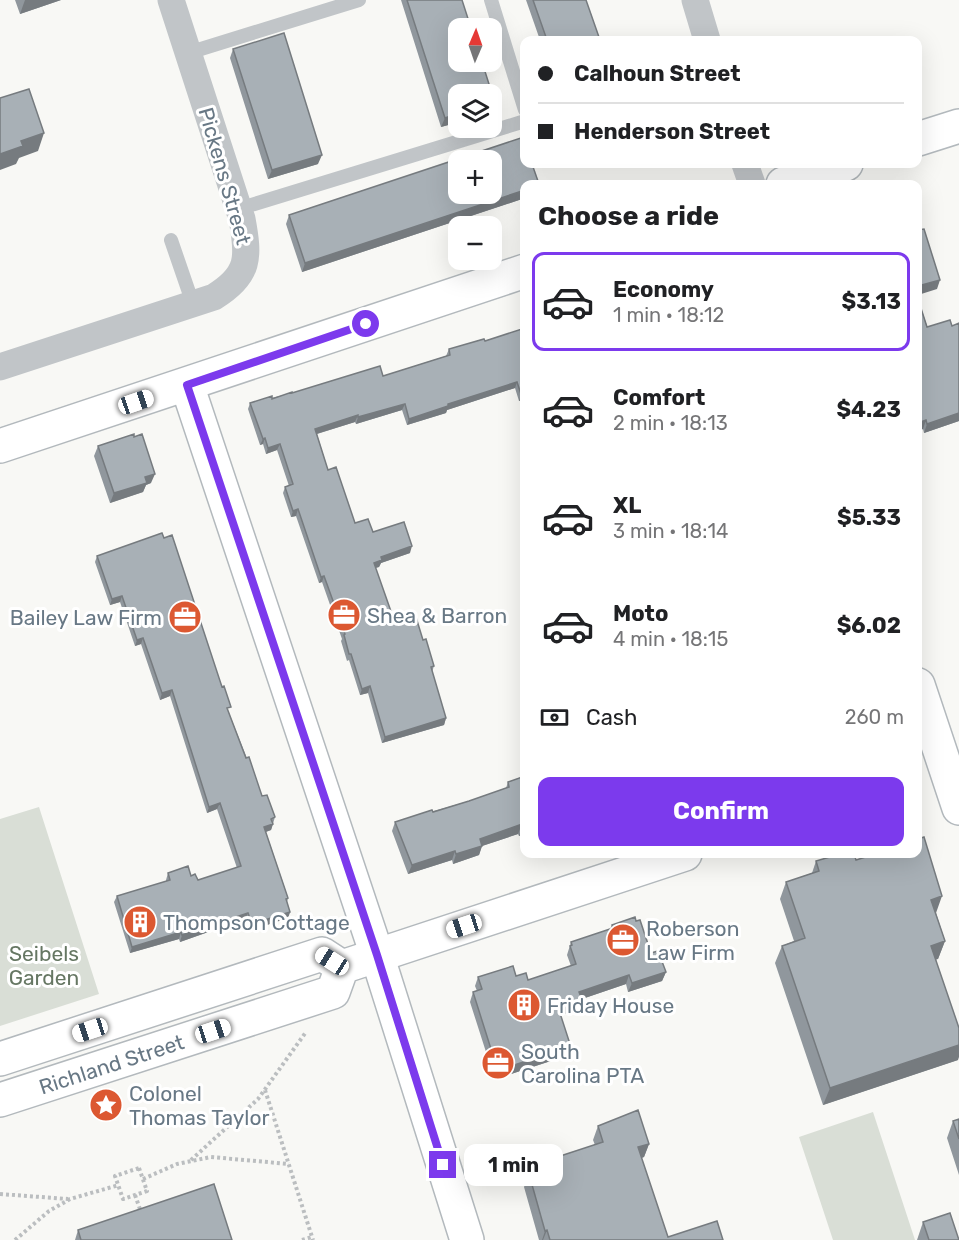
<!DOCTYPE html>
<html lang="en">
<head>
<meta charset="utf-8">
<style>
	body { margin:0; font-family:Rubik,sans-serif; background:#f6f6f6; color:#202124; height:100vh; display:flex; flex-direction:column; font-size:22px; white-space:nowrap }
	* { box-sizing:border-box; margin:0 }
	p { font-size:20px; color:#757577 }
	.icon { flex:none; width:33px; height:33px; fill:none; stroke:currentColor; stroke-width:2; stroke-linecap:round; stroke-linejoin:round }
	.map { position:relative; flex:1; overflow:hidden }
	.sheet { position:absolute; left:520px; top:180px; width:402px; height:678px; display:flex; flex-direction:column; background:#fff; border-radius:12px; box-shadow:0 6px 24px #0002 }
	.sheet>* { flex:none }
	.hud { position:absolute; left:520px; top:36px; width:402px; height:132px; border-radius:12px; box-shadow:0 6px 24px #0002; display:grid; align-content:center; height:132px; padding:0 18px; background:#fff }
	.needle { width:39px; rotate:2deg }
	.fabs { position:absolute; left:448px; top:18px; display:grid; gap:12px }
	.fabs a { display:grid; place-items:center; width:54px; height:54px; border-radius:12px; background:#fff; box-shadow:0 6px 24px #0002; font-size:30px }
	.end { position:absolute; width:27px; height:27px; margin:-14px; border:8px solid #7c3aed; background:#fff; box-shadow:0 0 0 3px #fff }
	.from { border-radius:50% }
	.bubble { position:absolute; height:42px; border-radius:12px; background:#fff; box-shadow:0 6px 24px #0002; font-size:20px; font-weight:700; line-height:42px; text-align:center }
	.car { position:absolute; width:18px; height:36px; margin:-18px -9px; border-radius:8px; box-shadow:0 0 4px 2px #0007; background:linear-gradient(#fff 24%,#345 0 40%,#fff 0 76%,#345 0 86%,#fff 0) }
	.hud b { display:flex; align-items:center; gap:21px; height:57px; font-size:22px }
	.hud b+b { border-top:2px solid #e0e0e0 }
	.hud i { width:15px; height:15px; background:#202124 }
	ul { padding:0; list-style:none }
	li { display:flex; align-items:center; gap:18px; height:99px; margin:0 12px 9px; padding:0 6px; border:3px solid transparent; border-radius:12px }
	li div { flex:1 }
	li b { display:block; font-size:22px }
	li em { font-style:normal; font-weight:700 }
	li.on { border-color:#7c3aed }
	li>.icon { width:54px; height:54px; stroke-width:1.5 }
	h2 { padding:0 18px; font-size:27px; line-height:72px }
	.pay { display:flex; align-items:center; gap:15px; height:66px; padding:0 18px; font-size:22px }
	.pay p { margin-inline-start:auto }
	.button { display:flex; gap:12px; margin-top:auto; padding:12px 18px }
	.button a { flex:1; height:69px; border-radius:12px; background:#7c3aed; color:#fff; font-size:24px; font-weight:700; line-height:69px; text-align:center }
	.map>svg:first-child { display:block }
	.green { fill:#d9ded6 }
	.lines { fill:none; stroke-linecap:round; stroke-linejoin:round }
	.secondary-casing { stroke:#b3b9bd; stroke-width:36 }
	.path { stroke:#bbbec0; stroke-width:4; stroke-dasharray:3 3; stroke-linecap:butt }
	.lane { stroke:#c1c5c8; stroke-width:14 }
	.street { stroke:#c1c5c8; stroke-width:27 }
	.secondary { stroke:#fff; stroke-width:33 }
	.wall { fill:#90979d }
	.shaded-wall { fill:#767b7f }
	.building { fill:#a8b0b6; stroke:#767b7f; stroke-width:1.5; fill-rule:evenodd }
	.route { stroke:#7c3aed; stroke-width:8 }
	.labels { text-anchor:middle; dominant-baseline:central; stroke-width:6; stroke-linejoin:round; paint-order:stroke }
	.street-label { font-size:21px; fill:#687885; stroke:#fff }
	.poi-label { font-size:21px; fill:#687885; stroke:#fff; text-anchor:start }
	.park-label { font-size:21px; fill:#667763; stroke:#fff }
</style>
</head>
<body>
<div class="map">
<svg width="959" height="1240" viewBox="0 0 959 1240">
	<rect width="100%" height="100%" fill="#f8f8f5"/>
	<path class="green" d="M39 807 99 994 0 1026V819Z
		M873 1112 915 1240H833L799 1137Z"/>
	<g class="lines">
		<g class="secondary-casing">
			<g id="secondary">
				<path d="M918 139 959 126"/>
				<path d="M783 184 846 164"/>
				<path d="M187 385 377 955 467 1240"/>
				<path d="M0 446 525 271"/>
				<path d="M918 685 959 808"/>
				<path d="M0 1059 322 954 342 967"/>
				<path id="s1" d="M0 1100 333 992 342 967 685 854"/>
			</g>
		</g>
		<path class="path" d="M265 1090 313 1240
			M191 1160 258 1099 306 1032
			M139 1168 147 1191 123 1199 115 1176Z
			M143 1179 177 1164 211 1157 289 1164
			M0 1194 68 1199
			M135 1195 141 1212
			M15 1240 49 1211 70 1199 119 1185
			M302 1240 312 1237"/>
		<path class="lane" d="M491 0 525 110
			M188 53 359 0
			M238 209 525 121
			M171 240 193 304"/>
		<path class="street" d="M695 0 707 40
			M745 164 752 184
			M0 367 214 297C250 275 249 257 242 219L171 0"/>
		<use href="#secondary" class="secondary"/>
	</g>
	<path class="wall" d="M15 0H61L20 14Z
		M401 0H462L459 122 441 127Z
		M526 0H586L600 40H540Z
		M233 49 318 164 268 179 230 58Z
		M525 184V198L302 272 286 224 289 215Z
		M918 299 959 421 924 433 923 429 918 431Z
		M525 328V399L519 401 515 388 447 410 446 413 407 425 402 410 356 424 355 422 317 434 328 470 355 523 410 553 381 563 379 567 375 568 394 620 423 640 434 666 432 672 446 718 444 725 382 743 368 693 360 695 349 660 347 661 341 641 342 639 322 582 319 583 296 516 291 517 283 493 285 487 289 486 277 450 266 454 263 444 260 445 248 409 250 403 292 393 383 376 446 356 449 349 485 341Z
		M98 446 151 483 146 485 143 492 110 503 94 456Z
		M97 556 229 713 262 796 275 817 271 830 266 832 288 898 287 902 290 912 288 918 249 931 245 919 180 942 179 939 130 953 114 902 117 896 166 882V880L168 873 191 876 198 880 237 868 217 809 207 813 170 696 160 700 141 644 135 646 120 602 110 605 95 562Z
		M525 776V834L519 836 518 834 482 846 479 855 453 864 452 860 408 874 392 831 395 822 469 801 506 788 508 782Z
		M856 860 936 913 945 941 938 959H936L958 1060 823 1105 775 963 782 946 794 941 780 899 786 882 812 873 816 861Z
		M612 925 651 953 666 972 662 981 628 992 626 984 582 999 579 1009 560 1015 567 1053 563 1054V1057L502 1077 501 1075 494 1077 470 1002 473 992 477 991 475 986 478 977 516 976 528 980 571 966 567 955 571 942 610 929Z
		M959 1119V1175L947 1138 953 1121Z
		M598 1126 649 1144 644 1157 641 1158 668 1237 723 1240H539L524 1187 529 1174 545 1169 548 1160 595 1145 593 1140Z
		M923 1222 959 1240H917Z
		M78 1230 232 1240H75Z"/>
	<path class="shaded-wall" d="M25 0H61L20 14Z
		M459 113V122L441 127 445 118Z
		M44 133 38 151 19 158 16 164 0 170V154L21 141Z
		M322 155 318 164 268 179 272 170Z
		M525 190V198L302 272 305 263Z
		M940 280 937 289 918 295V286Z
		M517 382 515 388 447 410 446 413 407 425 409 419 448 404Z
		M525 393V399L519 401 521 394Z
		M405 404 402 410 356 424 358 417Z
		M959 413V421L924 433 927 424Z
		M358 415 355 422 313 435 315 429Z
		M926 420 923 429 918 431V423Z
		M265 438 263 444 260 445 263 439Z
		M280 444 277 450 266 454 268 448Z
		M155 474 151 483 146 485 143 492 110 503 114 493 145 477Z
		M298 509 296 516 291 517 293 511Z
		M412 546 410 553 381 563 379 567 371 569 374 563 381 557Z
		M324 576 322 582 319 583 321 577Z
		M122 596 120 602 110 605 112 599Z
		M143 638 141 644 135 646 137 640Z
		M370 686 368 693 360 695 362 689Z
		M172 690 170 696 160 700 162 693Z
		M446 718 444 725 382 743 385 737Z
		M220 803 217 809 207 813 209 807Z
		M273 824 271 830 262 833 264 827Z
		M522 824 518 834 482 846 479 855 453 864 456 854 480 839Z
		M522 826H525V834L519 836Z
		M455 851 452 860 408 874 412 865Z
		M942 896 936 913 924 917 931 900Z
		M290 912 288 918 249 931 252 924Z
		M248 913 245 919 180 942 182 935Z
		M181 932 179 939 130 953 132 947Z
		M945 941 938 959 925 963 931 946Z
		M666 972 662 981 628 992 632 983Z
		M629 975 626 984 576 1001 579 992Z
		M582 1000 579 1009 554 1017 558 1007Z
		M570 1044 567 1053 563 1054V1057L502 1077 505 1068Z
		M959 1045V1057L958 1060 823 1105 830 1088Z
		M505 1065 501 1075 494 1077 497 1068Z
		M649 1144 644 1157 633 1161 638 1147Z
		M547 1230 543 1240H542L545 1231Z"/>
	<path class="building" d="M407 0H462L471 28H459V62H482L495 103H492V94H459V113L445 118Z
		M533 0H586L600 40H547Z
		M284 33 322 155 272 170 233 49Z
		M29 89 44 133 21 141 23 146 0 154V98Z
		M524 137 525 141V164H532L539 184H525V190L305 263 289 215ZM459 160H492V194H459Z
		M924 229 940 280 918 286V230Z
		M918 299 927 327 950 320 952 326 959 323V413L927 424 926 420 918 423Z
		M525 328V393L521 394 517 382 448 404V406L409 419 405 404 358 417V415L315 429 328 470 336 467 355 523 368 519 373 532 404 522 412 546 381 557 382 560 374 563 394 620 415 614 423 640 426 639 434 666 431 667 446 718 385 737 370 686 362 689 351 654H349L344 635 345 634 324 576 321 577 298 509 293 511 285 487 293 484 280 444 268 448 265 438 263 439 250 403 272 396V399L292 392V393L380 366 383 376 450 355 449 349 484 339 485 341Z
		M134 434V437L142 434 155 474 145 477 147 483 114 493 98 446Z
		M162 533 164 538 172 535 222 687 224 686 231 707 227 708 246 758 249 757 262 796 267 795 275 817 271 819 273 824 264 827 288 898 286 899 290 912 252 924 248 913 182 935 181 932 132 947 117 896 170 880 168 873 188 866 191 876 195 874 198 880 241 866 220 803 209 807 172 690 162 693 143 638 137 640 122 596 112 599 97 556Z
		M525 776V826H522V824L480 839 482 846 456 854 455 851 412 865 395 822 432 810 433 812 469 801 509 787 508 782Z
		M924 837 942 896 931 900 945 941 931 946 959 1028V1045L830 1088 782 946 805 938 786 882 819 871 816 861 840 854H854L856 860 875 854H918V839Z
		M635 917 636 921 640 920 651 953 658 951 666 972 632 983 629 975 579 992 582 1000 558 1007 570 1044 565 1046 566 1048 505 1068V1065L497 1068 473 992 482 989 478 977 513 966 516 976 526 973 528 980 576 964 570 946 572 945 571 942 613 928 612 925Z
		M638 1110 649 1144 638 1147 668 1237 717 1221 723 1240H550L547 1230 545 1231 529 1174 550 1167 548 1160 603 1142 598 1126Z
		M959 1119V1139L953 1121Z
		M214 1184 232 1240H81L78 1230Z
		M950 1213 959 1240H929L923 1222Z"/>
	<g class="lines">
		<path class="route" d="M366 324 187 385 377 955 443 1165"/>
	</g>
	<defs>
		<g id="office-disc" transform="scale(1.725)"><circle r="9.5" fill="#dc5831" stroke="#fff"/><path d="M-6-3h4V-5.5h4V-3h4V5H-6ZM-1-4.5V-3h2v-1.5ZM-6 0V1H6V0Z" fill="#fff"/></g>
		<g id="building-disc" transform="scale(1.725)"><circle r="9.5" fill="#dc5831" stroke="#fff"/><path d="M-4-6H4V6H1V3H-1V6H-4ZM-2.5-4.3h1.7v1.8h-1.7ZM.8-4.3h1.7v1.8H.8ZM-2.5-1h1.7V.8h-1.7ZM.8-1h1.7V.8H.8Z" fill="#fff"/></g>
		<g id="sight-disc" transform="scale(1.725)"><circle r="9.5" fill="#dc5831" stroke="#fff"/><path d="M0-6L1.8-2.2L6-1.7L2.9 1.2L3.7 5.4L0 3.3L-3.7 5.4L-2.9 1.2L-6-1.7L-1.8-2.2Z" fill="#fff"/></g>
	</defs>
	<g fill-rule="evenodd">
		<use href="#office-disc" x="344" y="615"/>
		<use href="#office-disc" x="185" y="617"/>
		<use href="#building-disc" x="140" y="922"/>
		<use href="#office-disc" x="623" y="940"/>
		<use href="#building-disc" x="524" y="1005"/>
		<use href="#office-disc" x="498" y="1063"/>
		<use href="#sight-disc" x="106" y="1105"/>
	</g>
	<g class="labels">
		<g class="street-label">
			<text transform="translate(225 176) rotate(74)">Pickens Street</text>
			<text stroke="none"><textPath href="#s1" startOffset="117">Richland Street</textPath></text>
		</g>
		<g class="poi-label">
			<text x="367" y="615">Shea &amp; Barron</text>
			<text x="162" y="617" text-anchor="end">Bailey Law Firm</text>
			<text x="163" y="922">Thompson Cottage</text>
			<text x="646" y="928">Roberson<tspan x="646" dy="24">Law Firm</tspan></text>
			<text x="547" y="1005">Friday House</text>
			<text x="521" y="1051">South<tspan x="521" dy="24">Carolina PTA</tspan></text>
			<text x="129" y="1093">Colonel<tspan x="129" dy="24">Thomas Taylor</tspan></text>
		</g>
		<g class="park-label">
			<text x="44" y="953">Seibels<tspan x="44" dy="24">Garden</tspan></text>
		</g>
	</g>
</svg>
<div class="fabs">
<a><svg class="needle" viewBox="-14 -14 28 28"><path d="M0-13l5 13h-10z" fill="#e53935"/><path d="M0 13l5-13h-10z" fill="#757577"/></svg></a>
<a><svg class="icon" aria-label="layers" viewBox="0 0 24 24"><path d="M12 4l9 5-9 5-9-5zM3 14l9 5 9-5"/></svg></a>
<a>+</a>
<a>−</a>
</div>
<i class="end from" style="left:366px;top:324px"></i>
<i class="end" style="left:443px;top:1165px"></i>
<div class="bubble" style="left:464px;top:1144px;width:99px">1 min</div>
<i class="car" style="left:136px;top:402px;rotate:71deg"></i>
<i class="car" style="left:464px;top:926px;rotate:252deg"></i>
<i class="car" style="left:332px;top:961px;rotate:302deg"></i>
<i class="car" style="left:90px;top:1030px;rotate:252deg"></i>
<i class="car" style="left:213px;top:1031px;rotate:72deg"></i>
<div class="hud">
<b><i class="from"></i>Calhoun Street</b>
<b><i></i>Henderson Street</b>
</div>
<section class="sheet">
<h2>Choose a ride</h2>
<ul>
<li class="on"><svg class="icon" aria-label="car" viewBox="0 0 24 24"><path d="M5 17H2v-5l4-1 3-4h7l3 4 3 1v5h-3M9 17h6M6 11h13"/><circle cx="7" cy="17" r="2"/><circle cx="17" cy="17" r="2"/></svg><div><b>Economy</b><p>1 min · 18:12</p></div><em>$3.13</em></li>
<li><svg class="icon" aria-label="car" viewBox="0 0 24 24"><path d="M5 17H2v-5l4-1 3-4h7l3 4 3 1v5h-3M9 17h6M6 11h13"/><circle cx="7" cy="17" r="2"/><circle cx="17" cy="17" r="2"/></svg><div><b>Comfort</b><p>2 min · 18:13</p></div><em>$4.23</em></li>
<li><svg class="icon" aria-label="car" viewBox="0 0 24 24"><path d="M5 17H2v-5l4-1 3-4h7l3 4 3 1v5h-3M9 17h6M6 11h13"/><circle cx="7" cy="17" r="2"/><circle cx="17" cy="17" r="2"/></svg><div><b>XL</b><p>3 min · 18:14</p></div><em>$5.33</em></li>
<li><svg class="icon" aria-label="car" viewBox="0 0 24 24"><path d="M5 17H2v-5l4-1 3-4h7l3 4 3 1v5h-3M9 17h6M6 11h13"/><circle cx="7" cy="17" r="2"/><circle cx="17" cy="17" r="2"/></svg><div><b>Moto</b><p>4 min · 18:15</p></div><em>$6.02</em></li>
</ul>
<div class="pay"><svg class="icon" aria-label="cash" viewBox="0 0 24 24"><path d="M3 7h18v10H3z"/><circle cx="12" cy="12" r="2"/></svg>Cash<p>260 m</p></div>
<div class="button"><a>Confirm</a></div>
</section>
</div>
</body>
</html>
